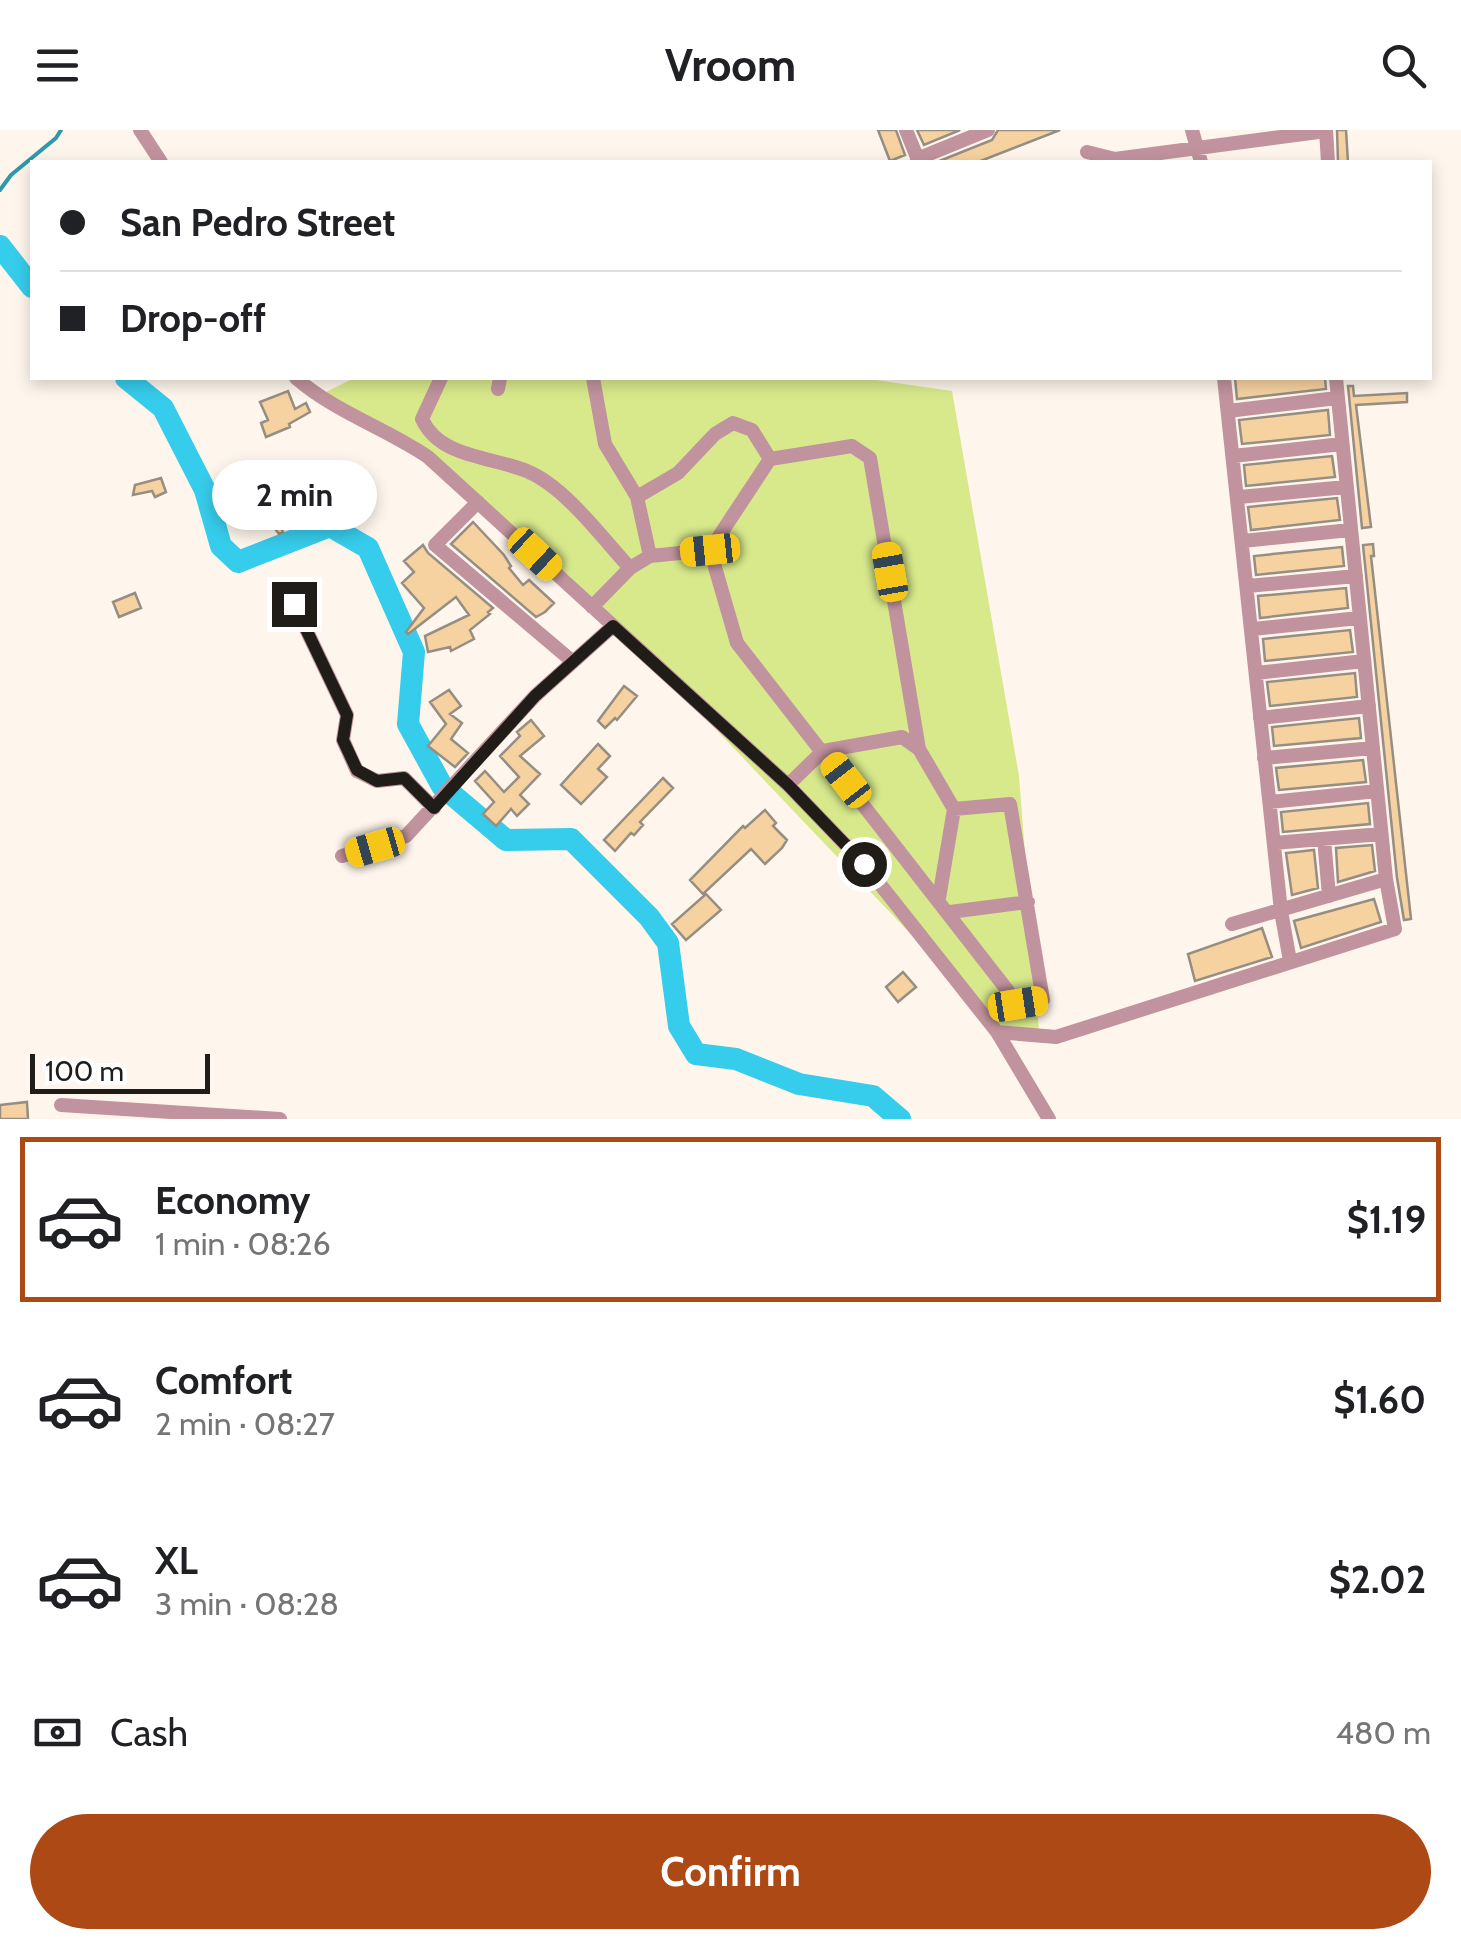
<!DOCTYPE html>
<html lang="en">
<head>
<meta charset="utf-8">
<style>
	body { margin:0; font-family:Cabin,sans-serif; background:#f2f2f2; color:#202124; height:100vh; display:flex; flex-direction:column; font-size:38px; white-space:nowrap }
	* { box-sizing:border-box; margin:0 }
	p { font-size:32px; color:#757577 }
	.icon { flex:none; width:55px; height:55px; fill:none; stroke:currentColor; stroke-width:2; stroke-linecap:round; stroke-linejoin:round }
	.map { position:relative; height:989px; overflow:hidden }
	.side { display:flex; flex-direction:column; background:#fff; flex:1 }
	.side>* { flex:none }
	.guide { position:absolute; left:30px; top:30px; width:1402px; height:220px; border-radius:0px; box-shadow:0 5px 15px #0003; display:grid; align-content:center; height:220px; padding:0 30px; background:#fff }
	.scale { position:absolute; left:30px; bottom:25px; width:180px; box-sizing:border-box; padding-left:10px; border:5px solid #201d18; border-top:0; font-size:28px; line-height:35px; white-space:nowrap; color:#201d18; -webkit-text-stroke:8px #fff; paint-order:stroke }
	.end { position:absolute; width:45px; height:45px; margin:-22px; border:12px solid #201d18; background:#fff; box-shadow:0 0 0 5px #fff }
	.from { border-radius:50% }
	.bubble { position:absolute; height:70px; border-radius:35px; background:#fff; box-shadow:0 5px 15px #0003; font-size:32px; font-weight:700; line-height:70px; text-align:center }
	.car { position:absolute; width:30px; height:60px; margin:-30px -15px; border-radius:12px; box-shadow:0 0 8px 2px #0007; background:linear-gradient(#f5c518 24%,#345 0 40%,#f5c518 0 76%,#345 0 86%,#f5c518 0) }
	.guide b { display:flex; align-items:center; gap:35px; height:95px; font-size:38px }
	.guide b+b { border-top:2px solid #e0e0e0 }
	.guide i { width:25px; height:25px; background:#202124 }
	ul { padding:18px 0 0; list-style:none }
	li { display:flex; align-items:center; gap:30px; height:165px; margin:0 20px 15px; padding:0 10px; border:5px solid transparent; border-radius:0px }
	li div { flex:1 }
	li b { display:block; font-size:38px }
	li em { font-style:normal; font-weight:700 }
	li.on { border-color:#ad4914 }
	li>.icon { width:90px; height:90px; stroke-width:1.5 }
	.pay { display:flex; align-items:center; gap:25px; height:110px; padding:0 30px; font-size:38px }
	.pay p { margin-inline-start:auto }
	.cta { display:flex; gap:20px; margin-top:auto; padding:20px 30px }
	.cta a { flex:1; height:115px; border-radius:60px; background:#ad4914; color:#fff; font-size:40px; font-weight:700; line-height:115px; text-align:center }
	header { display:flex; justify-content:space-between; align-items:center; height:130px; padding:0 30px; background:#fff; font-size:45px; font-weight:700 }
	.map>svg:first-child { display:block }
	.green { fill:#d8e98c }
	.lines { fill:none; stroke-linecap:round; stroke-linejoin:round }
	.stream { stroke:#2f98ac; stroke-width:4 }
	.river { stroke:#36cceb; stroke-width:22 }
	.building { fill:#f6d2a0; stroke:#968e82; stroke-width:2.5 }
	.minor { stroke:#c1939e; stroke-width:14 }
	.route { stroke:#201d18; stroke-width:12 }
</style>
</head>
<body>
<header><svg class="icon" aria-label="menu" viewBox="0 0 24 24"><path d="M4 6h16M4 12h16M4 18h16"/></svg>Vroom<svg class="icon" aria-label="search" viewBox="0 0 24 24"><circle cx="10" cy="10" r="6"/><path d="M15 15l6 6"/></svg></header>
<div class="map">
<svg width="1461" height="989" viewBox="0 0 1461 989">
	<rect width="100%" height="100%" fill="#fef6ec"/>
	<path class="green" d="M354 248H862L952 261 1019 646 1039 902H1004L624 503 428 322 324 263Z"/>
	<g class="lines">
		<path class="stream" d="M0 60 11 45 56 8 61 0"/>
		<path class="river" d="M0 116 32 157
			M126 248 163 278 205 360 221 416 238 432 330 396 368 418 414 522 408 594 442 656 506 710 571 709 649 787 668 813 679 896 696 924 736 929 799 954 873 966 900 989"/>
	</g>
	<path class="building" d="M878 0H896L905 25 890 31Z
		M917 0H960L924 15Z
		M998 0H1060L978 32H937L992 10Z
		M1337 0H1346L1348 32H1338Z
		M1235 248H1325L1326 259 1237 269Z
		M1348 256H1353L1354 266 1407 263V272L1356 275 1371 397 1362 398Z
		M288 261 295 279 306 273 310 282 289 294 290 297 266 307 261 293 268 290 260 272Z
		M1328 280 1330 305 1242 314 1239 290Z
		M1332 326 1335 347 1246 356 1244 335Z
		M306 336 335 359 322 376 292 354Z
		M244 344 256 364 262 361 271 378 274 376 280 383 275 387 283 402 279 404 262 382 252 387 232 351Z
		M161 348 166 362 155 367 152 361 133 365 135 355Z
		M1337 368 1340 390 1251 400 1248 377Z
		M473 392 504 425 511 436 509 438 523 455 529 450 554 473 545 482 536 487 451 414Z
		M1373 414 1374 426H1371L1411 789 1404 790 1397 748 1363 415Z
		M423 415 428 423 493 478 488 482 490 484 470 500 474 509 451 521 450 517 428 522 425 506 469 485 456 467 408 504 406 502 424 478 402 453 414 442 404 431Z
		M1342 417 1344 436 1256 445 1254 426Z
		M1346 458 1348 478 1260 488 1258 466Z
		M135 463 141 478 119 487 113 472Z
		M1350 500 1353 522 1265 531 1263 509Z
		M1355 543 1357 567 1270 576 1267 552Z
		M624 556 637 566 617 590 615 588 605 598 598 591Z
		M449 560 461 576 450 584 462 593 451 609 468 623 455 637 428 616 446 594 430 572Z
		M1359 588 1361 608 1274 616 1272 597Z
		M531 590 544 606 520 626 540 644 520 665 529 674 517 686 511 679 496 696 483 684 494 672 475 651 485 641 504 662 519 647 500 626 520 606 517 602Z
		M598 614 610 626 598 639 607 647 581 674 561 655Z
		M1363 630 1366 652 1279 660 1276 638Z
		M663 648 673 658 640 692 643 695 634 705 631 703 615 721 604 710Z
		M1368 673 1370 694 1283 702 1281 682Z
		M765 680 776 693 773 696 787 710 782 718 765 734 751 719 703 764 690 750 743 696 745 698Z
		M1372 715 1375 741 1338 752 1336 718Z
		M1314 720 1318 758 1292 765 1286 723Z
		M706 764 721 780 686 810 672 794Z
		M1374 769 1381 792 1301 818 1294 791Z
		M1262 798 1272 827 1195 851 1188 824Z
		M903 842 916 857 898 872 886 857Z
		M27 972 28 989H0V975Z"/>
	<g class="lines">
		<path class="minor" d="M140 0 161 32
			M906 0 919 32
			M1192 0 1201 32
			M1326 0 1328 32
			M1087 22 1115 29 1326 1
			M917 29 988 0
			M296 248C335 282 385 298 428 327L788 655 864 734 997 902 1049 989
			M441 248 422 289C440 329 493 326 529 342 566 358 603 409 630 438L592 477
			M593 248 605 314 637 367 650 426
			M1224 248 1281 781 1290 831
			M498 259 500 248
			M1228 281 1337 268
			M1233 326 1342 314
			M637 367 678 343 715 304 733 293 752 300 770 329
			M1239 367 1346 357
			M478 372 435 415 572 531
			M1243 411 1350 400
			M710 420 737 513 1018 874 1043 870 1010 674 954 679
			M630 438 650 426 710 420 770 329 852 316 870 328 919 619
			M1248 456 1356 446
			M294 474 347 585 343 610 357 641 377 651 404 648 434 678
			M1253 499 1359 488
			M1256 543 1364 531
			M1260 588 1369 576
			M1264 628 1373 618
			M788 655 823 621 902 607 919 619 954 679 939 768
			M1270 672 1377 661
			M1324 709 1329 766
			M1274 713 1381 704
			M342 726 406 706 535 566 613 496
			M950 782 1028 772
			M1232 794 1386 749
			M997 902 1056 907 1395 799 1386 749 1336 248
			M61 975 280 989"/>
	</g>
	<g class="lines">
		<path class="route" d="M294 474 347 585 343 610 357 640 377 651 404 648 434 678 535 566 613 496 788 655 864 734"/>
	</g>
</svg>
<div class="scale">100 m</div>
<i class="end from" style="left:864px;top:734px"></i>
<i class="end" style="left:294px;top:474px"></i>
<div class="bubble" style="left:212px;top:330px;width:165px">2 min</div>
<i class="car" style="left:710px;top:420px;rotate:264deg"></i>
<i class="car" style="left:535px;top:424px;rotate:133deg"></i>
<i class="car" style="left:890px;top:442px;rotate:350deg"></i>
<i class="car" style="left:846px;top:650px;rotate:322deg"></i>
<i class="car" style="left:375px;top:717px;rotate:254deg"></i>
<i class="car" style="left:1018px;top:874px;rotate:81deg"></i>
<div class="guide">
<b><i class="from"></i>San Pedro Street</b>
<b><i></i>Drop-off</b>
</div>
</div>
<section class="side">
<ul>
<li class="on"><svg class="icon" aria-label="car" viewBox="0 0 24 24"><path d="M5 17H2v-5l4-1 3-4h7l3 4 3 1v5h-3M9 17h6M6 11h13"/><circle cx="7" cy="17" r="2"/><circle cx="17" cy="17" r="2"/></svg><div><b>Economy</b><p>1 min · 08:26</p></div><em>$1.19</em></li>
<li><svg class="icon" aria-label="car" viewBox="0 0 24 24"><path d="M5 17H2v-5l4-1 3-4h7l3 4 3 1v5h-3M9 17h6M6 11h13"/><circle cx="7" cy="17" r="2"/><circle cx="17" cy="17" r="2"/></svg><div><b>Comfort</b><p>2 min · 08:27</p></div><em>$1.60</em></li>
<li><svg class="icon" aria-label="car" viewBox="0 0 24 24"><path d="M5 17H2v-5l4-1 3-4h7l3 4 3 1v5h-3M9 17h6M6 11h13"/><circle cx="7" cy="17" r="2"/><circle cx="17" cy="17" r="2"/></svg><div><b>XL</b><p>3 min · 08:28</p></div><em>$2.02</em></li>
</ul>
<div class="pay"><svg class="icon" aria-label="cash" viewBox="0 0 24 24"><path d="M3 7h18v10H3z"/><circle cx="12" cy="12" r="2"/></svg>Cash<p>480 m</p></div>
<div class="cta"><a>Confirm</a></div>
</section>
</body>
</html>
